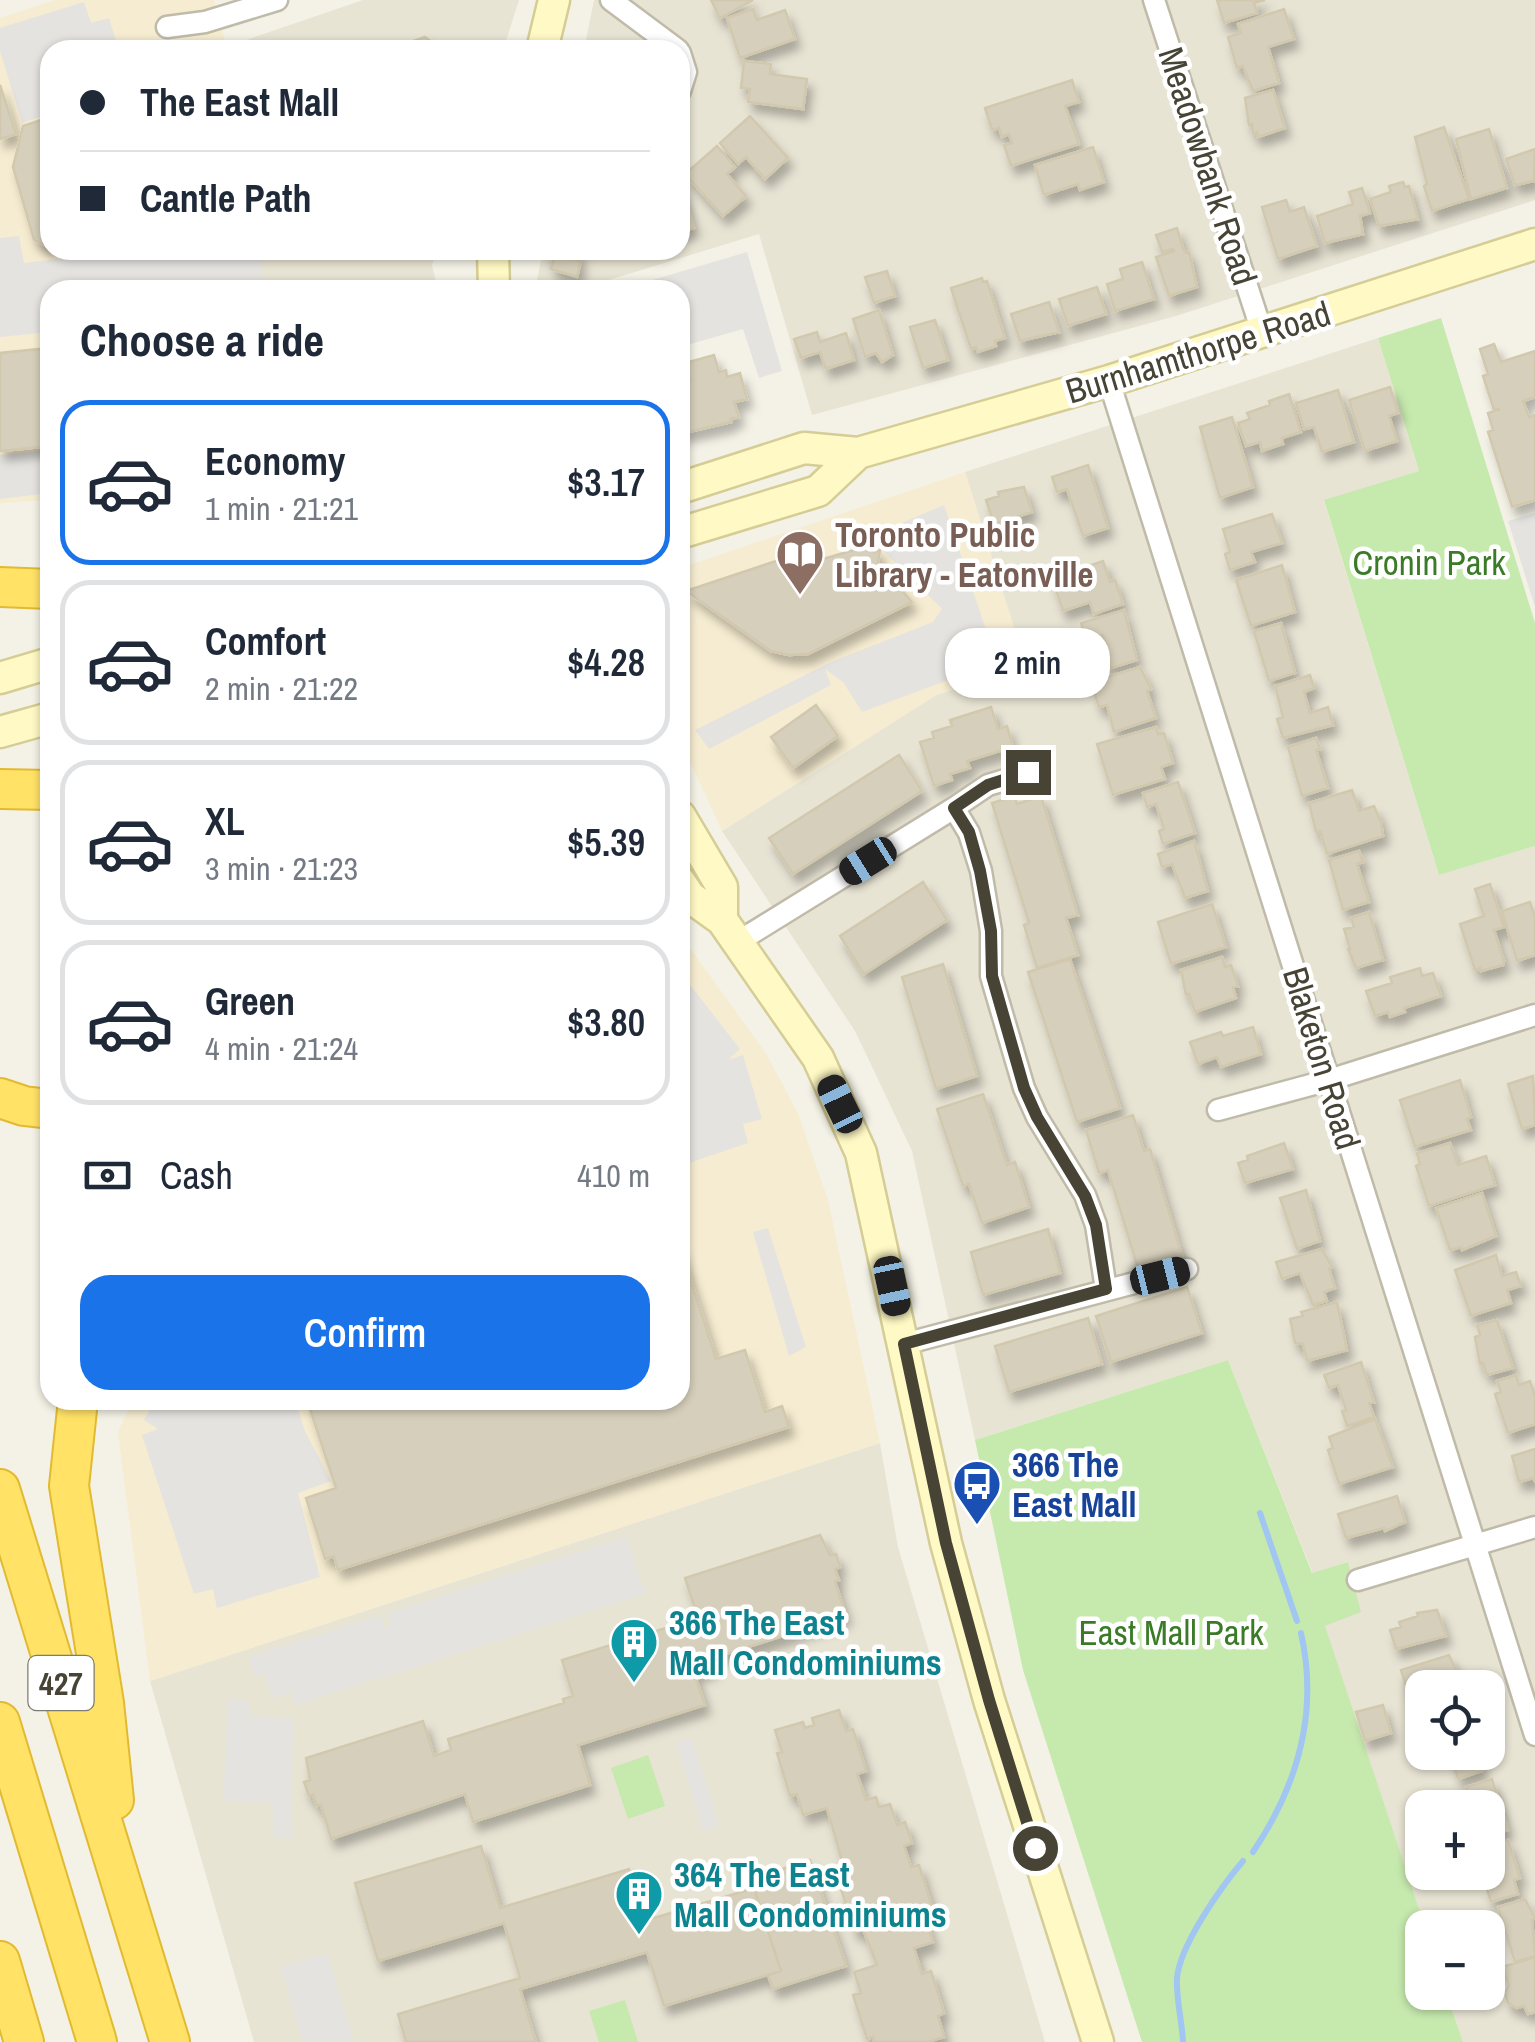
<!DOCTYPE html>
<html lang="en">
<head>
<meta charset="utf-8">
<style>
	body { margin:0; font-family:"Archivo Narrow",sans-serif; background:#f2f2f3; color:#1f2937; height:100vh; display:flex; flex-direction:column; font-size:38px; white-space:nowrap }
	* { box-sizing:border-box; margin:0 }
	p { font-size:32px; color:#747a83 }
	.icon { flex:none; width:55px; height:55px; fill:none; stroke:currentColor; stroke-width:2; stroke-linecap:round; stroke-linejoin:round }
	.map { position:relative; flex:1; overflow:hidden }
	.details { position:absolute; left:40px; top:280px; width:650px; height:1130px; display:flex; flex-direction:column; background:#fff; border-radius:30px; box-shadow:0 2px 8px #0004 }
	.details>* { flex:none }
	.top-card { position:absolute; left:40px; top:40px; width:650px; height:220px; border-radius:30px; box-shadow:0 2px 8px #0004; display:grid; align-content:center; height:220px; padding:0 40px; background:#fff }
	.controls { position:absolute; left:1405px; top:1670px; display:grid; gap:20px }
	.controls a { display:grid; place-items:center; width:100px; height:100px; border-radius:20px; background:#fff; box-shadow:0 2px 8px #0004; font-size:50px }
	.end { position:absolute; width:45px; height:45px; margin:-22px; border:12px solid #474335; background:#fff; box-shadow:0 0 0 5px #fff }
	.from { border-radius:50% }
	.bubble { position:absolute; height:70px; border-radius:30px; background:#fff; box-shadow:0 2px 8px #0004; font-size:32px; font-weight:600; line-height:70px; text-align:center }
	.car { position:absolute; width:30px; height:60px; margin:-30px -15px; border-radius:12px; box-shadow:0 0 8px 2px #0007; background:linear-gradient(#222 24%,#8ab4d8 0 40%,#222 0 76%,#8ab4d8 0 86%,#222 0) }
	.top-card b { display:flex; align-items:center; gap:35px; height:95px; font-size:38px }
	.top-card b+b { border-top:2px solid #e0e1e3 }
	.top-card i { width:25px; height:25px; background:#1f2937 }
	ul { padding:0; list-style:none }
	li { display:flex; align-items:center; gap:30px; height:165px; margin:0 20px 15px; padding:0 20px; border:5px solid #e0e1e3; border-radius:30px }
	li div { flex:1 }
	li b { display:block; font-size:38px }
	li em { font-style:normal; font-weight:600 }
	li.active { border-color:#1a73e8 }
	li>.icon { width:90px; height:90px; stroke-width:1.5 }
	h2 { padding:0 40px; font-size:45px; line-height:120px }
	.pay { display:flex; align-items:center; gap:25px; height:110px; padding:0 40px; font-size:38px }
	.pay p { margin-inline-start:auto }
	.cta { display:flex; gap:20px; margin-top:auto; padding:20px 40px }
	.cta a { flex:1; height:115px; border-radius:30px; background:#1a73e8; color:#fff; font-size:40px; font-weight:600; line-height:115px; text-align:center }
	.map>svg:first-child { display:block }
	.residential { fill:#e8e4d4; fill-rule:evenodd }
	.commercial { fill:#f6ecd1 }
	.green { fill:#c6e9ae }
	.parking { fill:#e5e3df }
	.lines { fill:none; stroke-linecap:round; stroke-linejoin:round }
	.stream { stroke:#a1c6f2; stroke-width:6 }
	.building { fill:#d6cfbb; stroke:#d1c8ae; stroke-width:2.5; filter:url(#shadow) }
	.minor-casing { stroke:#c0bba9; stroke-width:25 }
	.secondary-casing { stroke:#d5cd95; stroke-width:35 }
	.motorway-casing { stroke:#e2ba32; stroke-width:42 }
	.minor { stroke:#fff; stroke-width:20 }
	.secondary { stroke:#fff9c5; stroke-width:30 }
	.motorway { stroke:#ffe266; stroke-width:38 }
	.route { stroke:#474335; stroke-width:12 }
	.labels { text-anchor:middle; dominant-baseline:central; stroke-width:9; stroke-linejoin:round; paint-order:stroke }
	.shield { fill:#fff; stroke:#7e7b72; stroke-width:2.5 }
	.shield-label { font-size:32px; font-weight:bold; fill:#474335 }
	.street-label { font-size:35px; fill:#474335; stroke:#fff }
	.education-label { font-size:35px; font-weight:bold; fill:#785e54; stroke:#fff; text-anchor:start }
	.park-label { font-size:35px; fill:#3b7b27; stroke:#fff }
	.transit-label { font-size:35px; font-weight:bold; fill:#164399; stroke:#fff; text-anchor:start }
	.culture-label { font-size:35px; font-weight:bold; fill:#0d838f; stroke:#fff; text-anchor:start }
</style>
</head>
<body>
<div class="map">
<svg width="1535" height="2042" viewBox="0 0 1535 2042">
	<defs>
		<filter id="shadow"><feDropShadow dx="5" dy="9" stdDeviation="5" flood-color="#0004"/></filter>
	</defs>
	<rect width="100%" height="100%" fill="#f4f2e6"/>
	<path class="residential" d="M363 0H519L503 50H217Z
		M594 0H1535V200L1176 316 812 415 759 234 576 290H535L543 250H680V50H584Z
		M235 250H437L432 265 438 290H271Z
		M1378 338 1419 471 1324 501 1439 875 1535 846V2042H1463L1446 1993 1488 1992V1928L1425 1927 1324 1626 1347 1562 1313 1574 1228 1360 975 1440 912 1151 855 1031 722 831 936 695 1026 666 965 472ZM1422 1688H1488V1752H1422ZM1422 1808H1488V1872H1422Z
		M880 1443 898 1547 1045 2042H254L150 1681Z"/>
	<path class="commercial" d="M55 0H214L226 44 217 50H50V250H235L271 290H50V500L0 503V18Z
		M965 472 1026 666 936 695 722 831 690 762 680 724V568Z
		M680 934 767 1055 798 1113 828 1200 880 1443 150 1681 119 1441 118 1431 133 1400H680Z"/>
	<path class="green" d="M1441 318 1535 623V846L1439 875 1324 500 1419 471 1378 338Z
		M1228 1360 1312 1573 1348 1562 1361 1612 1325 1626 1425 1927 1422 1992 1446 1993 1463 2042H1142L1023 1670 975 1440Z
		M648 1755 665 1806 628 1819 611 1768Z
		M625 2000 638 2042H599L589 2011Z"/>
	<path class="parking" d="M84 2 91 23 109 18 119 50H50V114L22 123 0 51V28Z
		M19 236 24 263 115 252 261 250 263 290H50V332L0 337V238Z
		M747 252 782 371 759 378 743 329 680 347V290H619Z
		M50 450V493L0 499V455Z
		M944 505 997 662 862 712 843 682 825 669 831 685 709 749 695 730 831 662 933 622 942 609 869 537Z
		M1535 513V607L1508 521Z
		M680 972 740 1049 728 1060 743 1055 762 1119 743 1124 748 1143 680 1166Z
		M768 1228 806 1347 789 1356 753 1232Z
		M155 1400H295L305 1431 331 1481 298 1493 320 1577 217 1608 213 1589 194 1594 142 1435 158 1429 144 1420Z
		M627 1537 645 1594 295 1705 291 1692 272 1698 265 1674 255 1677 249 1657 381 1615 385 1627 391 1625 388 1613Z
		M228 1699 249 1702V1717L293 1719 291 1837H274L272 1803 223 1800Z
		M692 1737 719 1826 703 1831 676 1742Z
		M327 1953 354 2042H303L280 1967Z"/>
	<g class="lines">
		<path class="stream" d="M1260 1513 1297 1621
			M1253 1852C1298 1785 1319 1713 1301 1633
			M1183 2042C1182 2021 1176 1999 1177 1978 1180 1945 1221 1887 1243 1861"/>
	</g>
	<path class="building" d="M711 0H753L720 18Z
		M1217 0H1265L1254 3 1257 13 1224 23Z
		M753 9 757 20 785 10 795 39 740 58 727 18Z
		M1284 9 1294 39 1268 47 1279 83 1253 91 1243 66 1237 68 1228 37 1241 33 1238 24Z
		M425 37 442 50H389Z
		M744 61 771 64 770 74 807 79 803 109 748 102 750 89 741 88Z
		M1072 80 1079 102 1065 106 1079 144 1011 166 1004 145 1012 143 1009 134 1002 137 999 128 992 130 985 108Z
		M0 85 16 134 0 139Z
		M1273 90 1285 128 1258 137 1257 132 1253 134 1252 124 1249 125 1245 98Z
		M750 116 788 158 765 179 746 157 738 164 720 143Z
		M50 117V248L34 240 13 167 23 126Z
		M1444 127 1469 199 1432 211 1424 186 1427 184 1415 137Z
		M1489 129 1507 188 1471 199 1456 139Z
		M717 146 735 167 727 174 746 196 723 216 685 174Z
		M1093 147 1104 182 1080 190 1078 184 1044 195 1035 165Z
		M1535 149 1534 181 1515 185 1506 159Z
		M1403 182 1405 187 1409 186 1418 219 1379 226 1370 199 1391 192 1389 186Z
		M680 183 694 228 680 232Z
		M1362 188 1370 213 1360 216 1363 234 1325 243 1317 216 1353 204 1349 192Z
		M1286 200 1290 212 1304 207 1317 246 1278 259 1262 207Z
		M1177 228 1183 248 1186 253 1189 252 1197 287 1169 296 1156 257 1174 251 1173 249 1162 252 1156 235Z
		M548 250H579L577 260 581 261 577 277 551 269 554 259 546 257Z
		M1142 262 1154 299 1115 311 1107 284 1123 279 1120 269Z
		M887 271 895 296 874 303 865 277Z
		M982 278 983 282 987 281 1005 338 995 341 996 346 978 352 976 347 971 349 951 288Z
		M1097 287 1106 314 1068 326 1059 299Z
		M1049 302 1059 332 1020 341 1011 314Z
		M879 310 893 355 882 362 876 353 865 357 853 319Z
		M935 320 948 360 923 368 910 327Z
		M817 332 820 342 846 333 854 360 826 369 820 352 801 358 794 339Z
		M1494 344 1501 362 1535 351V397L1523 401 1529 417 1535 415V500L1512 507 1488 432 1493 430 1488 413 1500 409 1494 410 1483 376 1488 374 1480 349Z
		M50 348V446L0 451V353Z
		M714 355 719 372 726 370 727 377 740 373 747 399 734 402 739 417 731 419V422L680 434V383L690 380 685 363Z
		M1390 387 1398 413 1389 416 1397 441 1365 451 1349 400Z
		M1338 390 1354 442 1322 452 1314 427 1304 429 1296 403Z
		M1289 394 1301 432 1282 438 1283 444 1262 451 1260 442 1246 446 1238 423 1250 419 1247 413 1270 405 1269 401Z
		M1232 417 1253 487 1220 498 1200 427Z
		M1088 465 1108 528 1083 536 1067 489 1057 492 1052 477Z
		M1024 487 1032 512 994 524 986 500 999 496 998 492Z
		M1272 514 1282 543 1251 552 1255 562 1230 570 1225 554 1230 552 1223 529Z
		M871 545 874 552 880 550 878 563 912 602 808 654 789 655 771 651 686 591 794 555 799 566Z
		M1103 561 1110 582 1115 580 1123 604 1094 614 1090 602 1063 611 1052 578Z
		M1282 565 1295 612 1251 626 1236 580Z
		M1124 610 1137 660 1108 669 1104 656 1109 655 1103 635 1086 640 1081 623Z
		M1281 623 1295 673 1269 681 1254 631Z
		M1140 667 1151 689 1147 691 1156 718 1114 732 1107 705 1099 707 1091 682Z
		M1310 675 1314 688 1304 692 1310 713 1328 707 1333 725 1283 738 1277 719 1283 717 1275 686Z
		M816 705 838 736 793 768 771 737Z
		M991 707 998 729 1007 726 1013 747 967 761 970 768 950 774 952 780 934 786 920 742 934 738 932 732 952 726 950 720Z
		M1156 727 1158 734 1164 733 1173 763 1161 767 1165 779 1113 795 1097 744Z
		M1316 738 1320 749 1316 750 1328 788 1302 796 1288 747Z
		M899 755 922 791 793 874 769 838Z
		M1178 782 1195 833 1163 844 1159 831 1164 829 1156 804 1147 807 1143 793Z
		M1352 790 1359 811 1374 806 1381 822 1383 836 1327 854 1320 831 1316 832 1309 803Z
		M1014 796 1017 804 1041 796 1078 915 1066 918 1078 955 1037 968 1024 925 1029 923 992 803Z
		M1194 841 1208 891 1185 898 1172 864 1162 867 1158 854Z
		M1359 851 1363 862 1357 864 1369 902 1343 910 1329 860Z
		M923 882 947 920 864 974 840 936Z
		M1490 884 1504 927 1494 930 1504 961 1503 965 1481 971 1480 968 1475 970 1460 924 1484 916 1475 889Z
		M1530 902 1535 918V955L1517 961 1502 911Z
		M1212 904 1226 947 1171 964 1158 922Z
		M1369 912 1383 960 1356 968 1348 949H1350L1344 929 1354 927 1351 918Z
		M1222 957 1225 967 1231 965 1238 986 1233 987 1236 998 1195 1012 1189 994 1186 995 1181 970Z
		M1070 959 1120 1108 1077 1122 1028 972Z
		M943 964 977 1076 936 1089 902 977Z
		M1420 968 1422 976 1433 973 1441 996 1404 1008 1405 1012 1390 1017 1388 1012 1375 1016 1366 991 1392 983 1390 977Z
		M1253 1027 1261 1054 1221 1067 1217 1057 1198 1064 1190 1042 1221 1032 1223 1036Z
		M1533 1076 1535 1125 1522 1129 1508 1084Z
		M1460 1080 1471 1117 1467 1119 1471 1130 1415 1147 1400 1100Z
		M983 1094 1007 1165 1015 1162 1029 1207 982 1223 969 1184 963 1186 937 1109Z
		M1133 1115 1144 1151 1150 1149 1184 1262 1140 1275 1108 1170 1099 1173 1086 1130Z
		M1284 1143 1293 1169 1245 1183 1238 1163 1248 1160 1247 1156Z
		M1450 1143 1458 1165 1486 1156 1495 1185 1429 1206 1416 1166 1420 1164 1417 1153Z
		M1306 1190 1320 1241 1297 1249 1280 1198Z
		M1482 1193 1496 1236 1462 1250 1461 1247 1450 1250 1436 1208Z
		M1048 1229 1060 1273 983 1295 971 1252Z
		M680 1247 716 1359 745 1350 765 1412 782 1406 789 1427 338 1570 334 1556 325 1559 306 1498 336 1488 307 1400H680Z
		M1322 1249 1332 1267 1329 1268 1335 1288 1324 1292 1327 1301 1313 1305 1300 1273 1282 1279 1276 1262Z
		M1496 1255 1502 1276 1516 1272 1521 1286 1507 1290 1511 1303 1471 1316 1455 1270Z
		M1187 1287 1202 1333 1111 1362 1096 1316Z
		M1337 1302 1347 1350 1307 1361 1303 1344 1295 1343 1290 1319 1303 1316 1301 1312Z
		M1088 1318 1102 1364 1009 1392 995 1346Z
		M1497 1320 1513 1368 1487 1375 1483 1363 1480 1364 1475 1337 1480 1335 1477 1325Z
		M1361 1362 1374 1402 1369 1403 1374 1417 1347 1426 1342 1411 1346 1410 1338 1385 1329 1388 1324 1375Z
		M1516 1375 1519 1385 1530 1381 1535 1396V1424L1508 1433 1495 1394 1501 1392 1497 1381Z
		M1375 1419 1393 1467 1339 1484 1328 1450 1333 1448 1329 1437Z
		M1535 1449V1481L1533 1478 1519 1482 1512 1456Z
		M1397 1496 1405 1522 1385 1531 1384 1528 1346 1538 1338 1514Z
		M820 1535 830 1555 836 1554 840 1567 835 1569 839 1580 835 1581 846 1616 710 1659 712 1668 694 1673 705 1705 578 1745 590 1785 473 1822 465 1794 331 1839 321 1805 317 1806 313 1795 309 1796 304 1782 310 1780 306 1758 423 1721 434 1756 451 1750 448 1739 564 1703 563 1699 573 1696 562 1660 679 1624 678 1620 697 1615 685 1578Z
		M1437 1610 1446 1636 1396 1649 1390 1630 1401 1627 1399 1622 1418 1616 1417 1613Z
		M1449 1655 1461 1681 1458 1682 1460 1688H1422V1709L1414 1712 1401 1670Z
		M1383 1705 1391 1733 1365 1741 1356 1712Z
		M839 1710 846 1731 853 1729 866 1771 857 1774 866 1800 876 1797 879 1807 890 1804 897 1825 905 1822 912 1843 904 1846 911 1867 919 1865 932 1907 923 1910 933 1942 914 1948 922 1974 931 1971 944 2013 938 2016 944 2037 928 2042H874L873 2037 867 2039 853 1995 861 1993 854 1972 877 1965 863 1929 855 1932 841 1889 849 1886 827 1808 803 1815 797 1794 790 1796 777 1753 782 1752 775 1730 803 1722 805 1728 814 1725 812 1718Z
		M1450 1752H1478L1482 1771 1458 1779Z
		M1492 1779 1508 1830 1488 1836V1808H1472L1466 1787Z
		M1508 1840 1520 1878 1514 1880 1518 1894 1491 1902 1486 1886 1494 1883 1488 1861V1846Z
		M481 1846 500 1908 629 1869 644 1921 754 1888 781 1971 664 2006 647 1952 520 1989 536 2042H406L398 2014 520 1978 504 1923 378 1961 355 1883Z
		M810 1860 846 1966 773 1989 768 1975 781 1971 754 1888 744 1891 741 1882Z
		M1525 1899 1535 1918 1532 1920 1535 1956 1515 1962 1498 1907Z
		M1535 1957V2012L1528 2014 1524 2006 1517 2008 1508 2003 1505 1993 1509 1985 1502 1967Z"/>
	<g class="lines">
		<g class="minor-casing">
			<path id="minor" d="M611 0 678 50
				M1154 0 1262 332
				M167 27 205 22 277 0
				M680 53 686 72 680 91
				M1109 381 1535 1735
				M954 808 969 833 981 871 991 931V976L1024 1088 1037 1117 1085 1195 1096 1225 1106 1289
				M736 943 954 808 988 785 1028 773
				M1218 1110 1329 1080 1535 1015
				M904 1344 1187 1269
				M1358 1580 1535 1527"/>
		</g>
		<g class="secondary-casing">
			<path id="secondary" d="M542 50 554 0
				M493 250 494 290
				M680 488 804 448 858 453 1109 381 1535 244
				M680 533 818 491 858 453
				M0 678 50 663
				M0 732 50 718
				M680 816 722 887V920
				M680 882 690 897 722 920 818 1058 861 1153 946 1543 989 1700 1098 2042"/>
		</g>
		<g class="motorway-casing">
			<path id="motorway" d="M0 587 50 589
				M0 789 50 790
				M0 1098 24 1106 50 1109
				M78 1400 69 1486 104 1703 114 1800
				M0 1489 170 2042
				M0 1722 97 2042
				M0 1961 24 2042"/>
		</g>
		<use href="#minor" class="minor"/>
		<use href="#secondary" class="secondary"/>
		<use href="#motorway" class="motorway"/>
	</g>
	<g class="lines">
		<path class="route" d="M1028 772 988 785 954 808 969 832 980 871 991 931 992 976 1024 1088 1037 1117 1085 1196 1096 1225 1106 1289 904 1344 946 1543 989 1700 1035 1848"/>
	</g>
	<defs>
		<g id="library-pin" transform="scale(2.5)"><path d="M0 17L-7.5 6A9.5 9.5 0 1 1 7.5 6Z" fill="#8d6e63" stroke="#fff"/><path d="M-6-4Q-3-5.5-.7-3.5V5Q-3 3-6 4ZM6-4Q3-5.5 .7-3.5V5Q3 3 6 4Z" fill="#fff"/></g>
		<g id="bus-pin" transform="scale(2.5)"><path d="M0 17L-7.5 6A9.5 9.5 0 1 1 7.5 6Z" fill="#1a4fb4" stroke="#fff"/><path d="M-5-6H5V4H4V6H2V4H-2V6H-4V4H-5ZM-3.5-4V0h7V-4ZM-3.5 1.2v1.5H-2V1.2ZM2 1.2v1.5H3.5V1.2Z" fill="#fff"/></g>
		<g id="building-pin" transform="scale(2.5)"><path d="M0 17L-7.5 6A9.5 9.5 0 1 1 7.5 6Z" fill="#0f9aa8" stroke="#fff"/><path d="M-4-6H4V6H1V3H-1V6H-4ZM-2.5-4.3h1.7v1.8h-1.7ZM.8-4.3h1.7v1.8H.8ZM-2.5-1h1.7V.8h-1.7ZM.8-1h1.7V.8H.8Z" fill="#fff"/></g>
	</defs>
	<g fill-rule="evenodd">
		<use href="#library-pin" x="800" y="554"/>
		<use href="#bus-pin" x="977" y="1484"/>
		<use href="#building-pin" x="634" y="1642"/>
		<use href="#building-pin" x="639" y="1894"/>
	</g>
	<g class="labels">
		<rect class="shield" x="28.5" y="1656" width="65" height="54" rx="8"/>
		<g class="shield-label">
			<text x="61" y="1683">427</text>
		</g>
		<g class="street-label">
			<text transform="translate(1208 166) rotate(72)">Meadowbank Road</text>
			<text transform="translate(1198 352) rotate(-17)">Burnhamthorpe Road</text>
			<text transform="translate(1322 1058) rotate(73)">Blaketon Road</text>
		</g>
		<g class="education-label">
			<text x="835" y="534">Toronto Public<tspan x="835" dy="40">Library - Eatonville</tspan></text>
		</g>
		<g class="park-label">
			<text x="1429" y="562">Cronin Park</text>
			<text x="1171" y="1632">East Mall Park</text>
		</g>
		<g class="transit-label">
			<text x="1012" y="1464">366 The<tspan x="1012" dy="40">East Mall</tspan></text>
		</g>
		<g class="culture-label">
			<text x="669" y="1622">366 The East<tspan x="669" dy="40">Mall Condominiums</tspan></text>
			<text x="674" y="1874">364 The East<tspan x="674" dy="40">Mall Condominiums</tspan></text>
		</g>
	</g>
</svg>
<div class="controls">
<a><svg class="icon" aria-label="locate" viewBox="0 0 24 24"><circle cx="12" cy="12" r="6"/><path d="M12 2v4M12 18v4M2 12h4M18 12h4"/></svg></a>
<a>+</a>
<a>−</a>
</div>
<i class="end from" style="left:1035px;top:1848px"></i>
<i class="end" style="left:1028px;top:772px"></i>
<div class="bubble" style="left:945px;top:628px;width:165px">2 min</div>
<i class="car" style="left:868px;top:861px;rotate:238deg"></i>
<i class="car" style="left:840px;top:1104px;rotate:334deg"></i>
<i class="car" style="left:1160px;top:1276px;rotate:76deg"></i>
<i class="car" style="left:892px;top:1286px;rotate:168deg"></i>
<div class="top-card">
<b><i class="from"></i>The East Mall</b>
<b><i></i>Cantle Path</b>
</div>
<section class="details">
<h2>Choose a ride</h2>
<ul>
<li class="active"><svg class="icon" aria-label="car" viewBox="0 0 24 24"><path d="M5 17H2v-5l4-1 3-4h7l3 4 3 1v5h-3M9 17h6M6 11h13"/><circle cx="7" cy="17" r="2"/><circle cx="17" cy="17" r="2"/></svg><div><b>Economy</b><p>1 min · 21:21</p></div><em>$3.17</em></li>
<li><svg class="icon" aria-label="car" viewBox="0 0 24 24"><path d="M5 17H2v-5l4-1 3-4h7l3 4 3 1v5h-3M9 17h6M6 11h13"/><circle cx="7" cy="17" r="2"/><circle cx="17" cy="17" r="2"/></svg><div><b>Comfort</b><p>2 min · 21:22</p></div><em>$4.28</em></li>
<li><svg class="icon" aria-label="car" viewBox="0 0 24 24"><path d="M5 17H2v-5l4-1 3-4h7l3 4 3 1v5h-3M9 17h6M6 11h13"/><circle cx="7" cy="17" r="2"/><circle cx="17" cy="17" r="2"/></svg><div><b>XL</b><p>3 min · 21:23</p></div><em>$5.39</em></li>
<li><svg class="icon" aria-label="car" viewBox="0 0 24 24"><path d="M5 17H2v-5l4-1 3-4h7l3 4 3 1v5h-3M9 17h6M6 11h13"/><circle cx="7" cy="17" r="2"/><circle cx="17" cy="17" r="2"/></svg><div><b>Green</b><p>4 min · 21:24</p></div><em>$3.80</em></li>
</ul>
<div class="pay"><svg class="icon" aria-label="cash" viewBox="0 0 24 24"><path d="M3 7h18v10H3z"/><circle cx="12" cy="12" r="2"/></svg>Cash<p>410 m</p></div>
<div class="cta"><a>Confirm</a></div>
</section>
</div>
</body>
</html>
